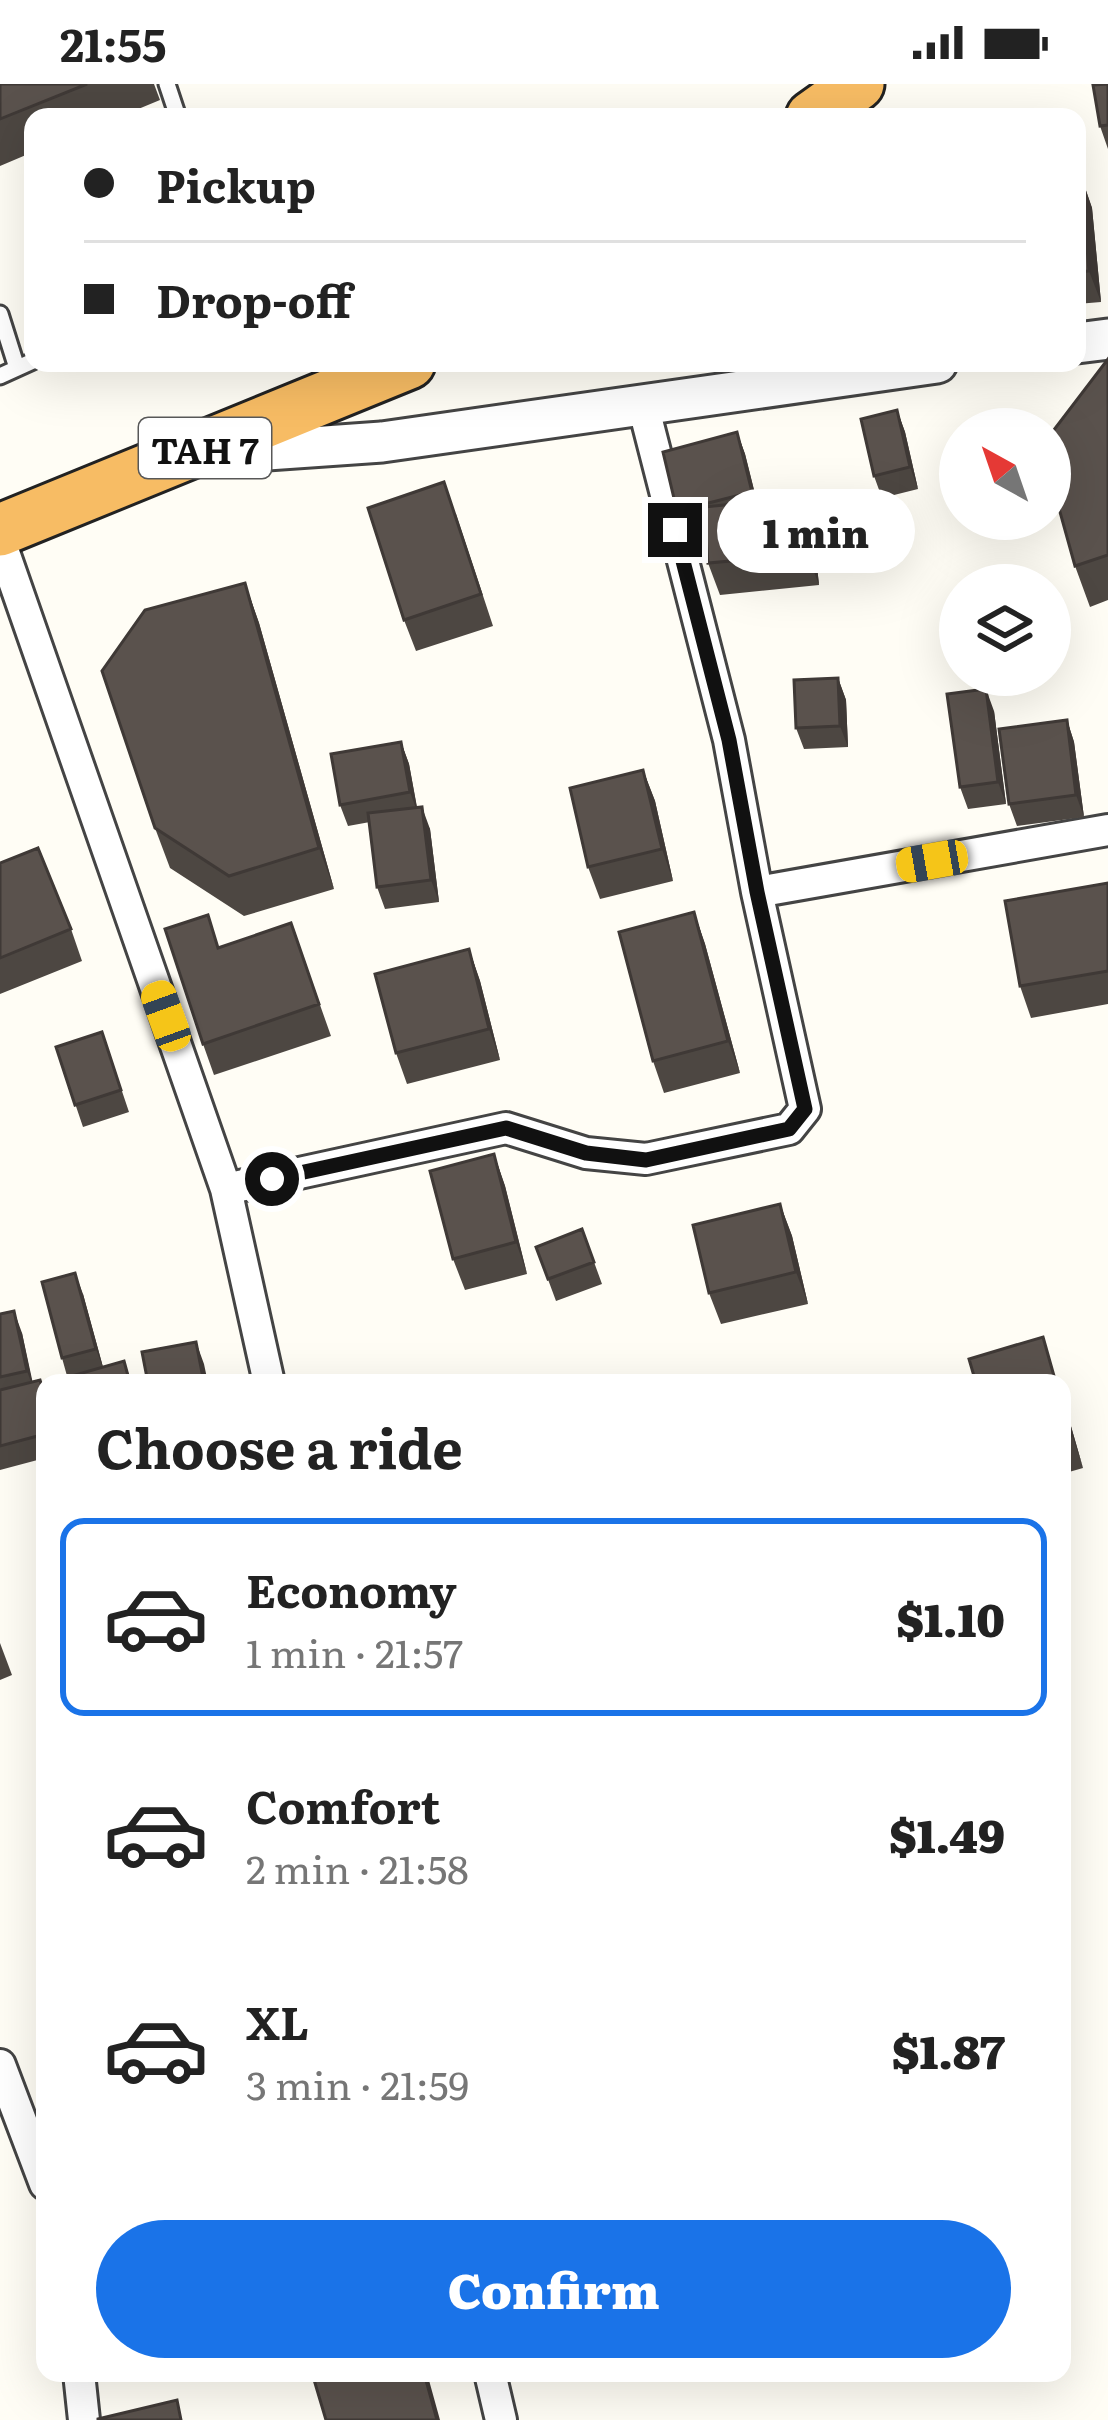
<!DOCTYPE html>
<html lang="en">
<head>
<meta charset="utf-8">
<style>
	body { margin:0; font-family:Literata,serif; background:#f2f2f2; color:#222; height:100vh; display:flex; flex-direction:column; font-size:45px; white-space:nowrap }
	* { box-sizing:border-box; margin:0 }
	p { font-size:39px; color:#767676 }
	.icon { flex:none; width:66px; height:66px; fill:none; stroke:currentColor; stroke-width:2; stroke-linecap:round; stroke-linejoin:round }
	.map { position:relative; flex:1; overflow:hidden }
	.sheet { position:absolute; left:36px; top:1290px; width:1035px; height:1008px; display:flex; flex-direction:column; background:#fff; border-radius:24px; box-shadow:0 12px 48px #0002 }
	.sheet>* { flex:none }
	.guide { position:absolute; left:24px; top:24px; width:1062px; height:264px; border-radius:24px; box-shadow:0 12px 48px #0002; display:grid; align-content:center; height:264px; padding:0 60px; background:#fff }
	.needle { width:78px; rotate:320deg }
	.fabs { position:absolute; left:939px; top:324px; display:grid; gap:24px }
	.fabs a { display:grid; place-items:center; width:132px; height:132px; border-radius:50%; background:#fff; box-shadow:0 12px 48px #0002; font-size:60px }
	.end { position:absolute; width:54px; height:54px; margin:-27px; border:15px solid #111; background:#fff; box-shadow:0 0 0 6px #fff }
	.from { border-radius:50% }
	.bubble { position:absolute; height:84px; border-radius:42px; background:#fff; box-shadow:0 12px 48px #0002; font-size:39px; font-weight:800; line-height:84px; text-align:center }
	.car { position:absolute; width:36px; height:72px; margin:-36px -18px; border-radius:15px; box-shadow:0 0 9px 3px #0007; background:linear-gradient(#f5c518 24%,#345 0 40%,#f5c518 0 76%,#345 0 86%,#f5c518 0) }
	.guide b { display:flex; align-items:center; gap:42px; height:114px; font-size:45px }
	.guide b+b { border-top:3px solid #e0e0e0 }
	.guide i { width:30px; height:30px; background:#222 }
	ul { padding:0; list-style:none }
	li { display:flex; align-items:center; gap:36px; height:198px; margin:0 24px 18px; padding:0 36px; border:6px solid transparent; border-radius:24px }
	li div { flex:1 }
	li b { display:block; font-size:45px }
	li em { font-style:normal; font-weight:800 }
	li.current { border-color:#1a73e8 }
	li>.icon { width:108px; height:108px; stroke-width:1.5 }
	h2 { padding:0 60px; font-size:54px; line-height:144px }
	.action { display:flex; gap:24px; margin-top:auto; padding:24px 60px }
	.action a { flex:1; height:138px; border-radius:72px; background:#1a73e8; color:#fff; font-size:48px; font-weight:800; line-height:138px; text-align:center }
	.status { display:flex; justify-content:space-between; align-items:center; height:84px; padding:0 60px; background:#fff; direction:ltr }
	.status svg { height:33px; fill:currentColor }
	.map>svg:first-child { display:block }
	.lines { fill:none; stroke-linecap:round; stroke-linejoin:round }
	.service-casing { stroke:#444; stroke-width:21 }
	.minor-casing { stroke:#444; stroke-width:36 }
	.tertiary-casing { stroke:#444; stroke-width:45 }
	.trunk-casing { stroke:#222; stroke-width:57 }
	.service { stroke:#fff; stroke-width:15 }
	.minor { stroke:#fff; stroke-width:30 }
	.tertiary { stroke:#fff; stroke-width:39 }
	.trunk { stroke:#f7bc64; stroke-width:51 }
	.wall { fill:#4d4742 }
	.shaded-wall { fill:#3f3936 }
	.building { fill:#5a524d; stroke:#3f3936; stroke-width:3 }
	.route { stroke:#111; stroke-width:15 }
	.labels { text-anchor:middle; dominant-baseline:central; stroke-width:12; stroke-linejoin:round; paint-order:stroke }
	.shield { fill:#fff; stroke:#585858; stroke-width:3 }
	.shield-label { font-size:36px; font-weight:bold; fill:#111 }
</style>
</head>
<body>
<div class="status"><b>21:55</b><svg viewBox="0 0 49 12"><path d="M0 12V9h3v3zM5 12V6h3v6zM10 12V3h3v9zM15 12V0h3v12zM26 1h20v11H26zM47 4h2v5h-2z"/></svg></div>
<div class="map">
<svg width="1108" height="2336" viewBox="0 0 1108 2336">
	<rect width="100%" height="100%" fill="#fffdf5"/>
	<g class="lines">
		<g class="service-casing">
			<path id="service" d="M167 0 178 33
				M0 230 17 284
				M0 292 33 277"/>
		</g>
		<g class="minor-casing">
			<path id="minor" d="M0 457 226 1105 269 1299
				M757 808 1108 746
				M226 1105 506 1044 586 1069 646 1075 789 1045 805 1025 757 808 729 656 643 321
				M0 1981 45 2100
				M79 2289 84 2336
				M490 2289 501 2336"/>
		</g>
		<g class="tertiary-casing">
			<path id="tertiary" d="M1077 259 1108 255
				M210 370 382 358 937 279"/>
		</g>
		<g class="trunk-casing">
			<path id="trunk" d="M812 33 858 0
				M0 446 409 279"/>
		</g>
		<use href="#service" class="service"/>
		<use href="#minor" class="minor"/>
		<use href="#tertiary" class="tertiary"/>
		<use href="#trunk" class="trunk"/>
	</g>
	<path class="wall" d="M0 0H154L160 16 119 33H33V68L0 82Z
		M1108 0V65L1100 42Z
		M1081 92 1092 124 1101 218 1077 220V93Z
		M1108 275V516L1090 523 1075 482Z
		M897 326 905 348 918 405 882 414 874 392Z
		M737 348 745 370 757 418 802 413 813 445 819 501 720 511 708 479 705 444 685 449 677 427Z
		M456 430 493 542 416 567 404 536Z
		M245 499 259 539 334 805 244 832 170 784 155 744Z
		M838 594 846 616 848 663 804 665 796 644Z
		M994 627 1006 720 968 725 960 703Z
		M1067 636 1074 658 1084 733 1017 742 1009 720Z
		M401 658 409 680 417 723 430 745 439 818 385 825 377 803 370 738 348 742 340 721Z
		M643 686 655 717 673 797 600 815 588 783Z
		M0 779 71 845 82 877 0 910Z
		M1108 799V920L1031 934 1020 902Z
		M694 828 705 860 740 989 664 1009 653 977Z
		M291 839 331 952 214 991 203 960 219 863Z
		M469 865 480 897 500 976 407 1000 396 969Z
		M102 948 129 1028 83 1043 56 963Z
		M494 1070 505 1102 527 1190 465 1206 453 1175Z
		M780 1120 792 1152 808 1220 721 1240 709 1209Z
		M582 1145 602 1200 556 1217 536 1163Z
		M83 1210 103 1283 124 1277 132 1299H69L62 1274Z
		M0 1230 22 1249 32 1298 40 1296 45 1308V1374L0 1386Z
		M1062 1311 1083 1384 1062 1390Z
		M0 1559 12 1591 0 1596Z"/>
	<path class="shaded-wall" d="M1081 92 1092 124 1101 218 1089 187Z
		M897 326 905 348 918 405 910 383Z
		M737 348 745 370 760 430 752 408Z
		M802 413 813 445 819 501 807 470Z
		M245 499 259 539 334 805 319 764Z
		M838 594 846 616 848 663 840 642Z
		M986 605 994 627 1006 720 998 698Z
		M1067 636 1074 658 1084 733 1076 711Z
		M401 658 409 680 418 730 410 708Z
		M643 686 655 717 673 797 662 765Z
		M422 723 430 745 439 818 431 796Z
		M694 828 705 860 740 989 728 957Z
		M469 865 480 897 500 976 489 945Z
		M494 1070 505 1102 527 1190 516 1158Z
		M780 1120 792 1152 808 1220 796 1188Z
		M75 1189 83 1210 104 1287 96 1265Z
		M14 1227 22 1249 35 1309 27 1287Z
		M196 1258 204 1280 208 1299H204Z
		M1062 1311 1083 1384 1062 1320Z
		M424 2289H427L440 2336H437Z"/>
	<path class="building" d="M0 0H87L0 35Z
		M1108 0V41L1100 42 1093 1Z
		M1081 92 1089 187 1077 188V93Z
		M1108 275V471L1075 482 1050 392V351Z
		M897 326 910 383 874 392 861 335Z
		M737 348 752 408 677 427 663 368Z
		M444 398 481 510 404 536 368 424Z
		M802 413 807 470 708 479 704 423Z
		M245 499 319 764 229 792 155 744 102 587 145 526Z
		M838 594 840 642 796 644 794 596Z
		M986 605 998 698 960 703 947 610Z
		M1067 636 1076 711 1009 720 999 645Z
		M401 658 410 708 340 721 331 670Z
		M643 686 662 765 588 783 570 704Z
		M422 723 431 796 377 803 368 729Z
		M38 764 71 845 0 874V779Z
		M1108 799V887L1020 902 1005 817Z
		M694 828 728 957 653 977 619 848Z
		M208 831 218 864 291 839 319 920 203 960 165 845Z
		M469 865 489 945 396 969 375 890Z
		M102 948 121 1006 75 1021 56 963Z
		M494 1070 516 1158 453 1175 430 1087Z
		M780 1120 796 1188 709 1209 693 1141Z
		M582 1145 594 1178 548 1195 536 1163Z
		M75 1189 96 1265 62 1274 42 1198Z
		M14 1227 27 1287 0 1293V1230Z
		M1043 1253 1056 1299H976L969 1275Z
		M196 1258 204 1299H148L142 1268Z
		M124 1277 130 1299H69L68 1293Z
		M957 1294V1299H914V1297Z
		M40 1296 45 1313V1350L0 1362V1306Z
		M1062 1320 1071 1352 1062 1355Z
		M312 2289H424L437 2336H326Z
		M177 2316 181 2336H98V2335Z"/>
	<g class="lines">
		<path class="route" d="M272 1095 506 1044 586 1069 646 1076 789 1045 805 1025 757 808 729 656 675 446"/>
	</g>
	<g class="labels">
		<rect class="shield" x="139" y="334" width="132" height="60" rx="9"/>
		<g class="shield-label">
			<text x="205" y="364">TAH 7</text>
		</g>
	</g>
</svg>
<div class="fabs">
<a><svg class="needle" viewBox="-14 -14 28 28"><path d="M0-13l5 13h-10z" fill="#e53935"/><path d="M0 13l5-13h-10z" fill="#767676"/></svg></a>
<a><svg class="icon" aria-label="layers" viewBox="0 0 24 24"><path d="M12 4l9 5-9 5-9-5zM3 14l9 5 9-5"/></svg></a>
</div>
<i class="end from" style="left:272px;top:1095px"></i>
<i class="end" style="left:675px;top:446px"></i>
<div class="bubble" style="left:717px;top:405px;width:198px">1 min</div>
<i class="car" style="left:932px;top:777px;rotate:260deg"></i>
<i class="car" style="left:166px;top:932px;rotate:340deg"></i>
<div class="guide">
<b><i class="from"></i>Pickup</b>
<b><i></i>Drop-off</b>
</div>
<section class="sheet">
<h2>Choose a ride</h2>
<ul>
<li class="current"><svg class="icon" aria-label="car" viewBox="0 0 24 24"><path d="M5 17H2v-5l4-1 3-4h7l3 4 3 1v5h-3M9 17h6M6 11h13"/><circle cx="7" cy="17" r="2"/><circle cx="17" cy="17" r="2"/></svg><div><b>Economy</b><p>1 min · 21:57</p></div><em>$1.10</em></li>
<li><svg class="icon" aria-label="car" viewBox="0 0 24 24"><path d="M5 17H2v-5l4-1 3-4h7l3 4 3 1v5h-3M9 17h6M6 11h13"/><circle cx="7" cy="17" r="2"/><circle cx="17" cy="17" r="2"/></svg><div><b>Comfort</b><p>2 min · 21:58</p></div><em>$1.49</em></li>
<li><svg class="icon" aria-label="car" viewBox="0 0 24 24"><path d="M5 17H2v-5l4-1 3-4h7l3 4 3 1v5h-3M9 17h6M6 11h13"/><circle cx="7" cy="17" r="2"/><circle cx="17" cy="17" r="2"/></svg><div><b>XL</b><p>3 min · 21:59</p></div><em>$1.87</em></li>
</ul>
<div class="action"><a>Confirm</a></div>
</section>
</div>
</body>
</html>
